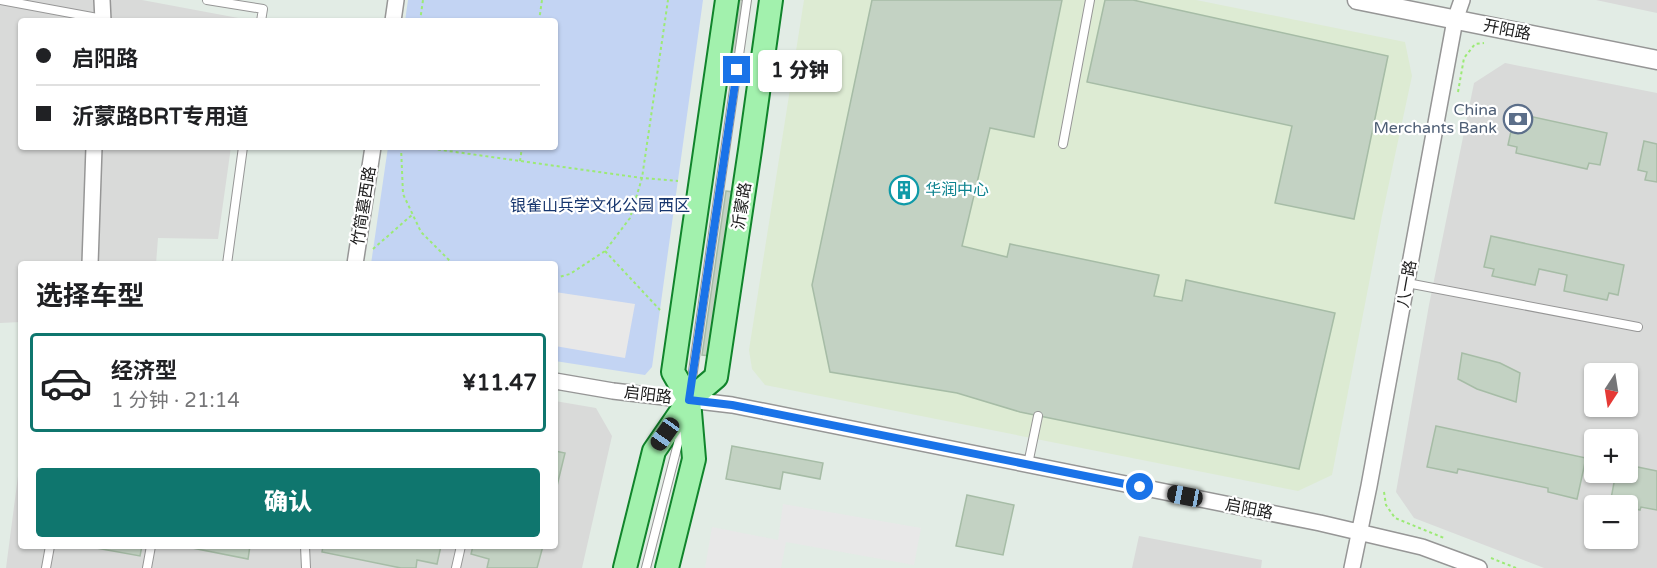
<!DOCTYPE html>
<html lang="zh">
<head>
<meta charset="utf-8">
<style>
	body { margin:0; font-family:"Varela Round","Noto Sans SC",sans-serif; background:#f6f6f6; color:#202124; height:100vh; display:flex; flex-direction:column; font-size:22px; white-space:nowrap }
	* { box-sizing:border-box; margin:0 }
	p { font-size:20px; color:#757577 }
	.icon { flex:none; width:33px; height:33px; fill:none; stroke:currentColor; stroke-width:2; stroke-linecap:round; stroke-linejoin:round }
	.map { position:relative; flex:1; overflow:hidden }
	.drawer { position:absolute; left:18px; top:261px; width:540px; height:288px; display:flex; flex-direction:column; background:#fff; border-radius:6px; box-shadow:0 2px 4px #0004 }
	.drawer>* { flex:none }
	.hud { position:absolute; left:18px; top:18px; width:540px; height:132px; border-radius:6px; box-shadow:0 2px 4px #0004; display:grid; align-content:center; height:132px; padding:0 18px; background:#fff }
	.needle { width:39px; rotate:192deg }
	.buttons { position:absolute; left:1584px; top:363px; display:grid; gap:12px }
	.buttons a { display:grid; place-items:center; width:54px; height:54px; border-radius:6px; background:#fff; box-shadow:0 2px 4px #0004; font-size:30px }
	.end { position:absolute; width:27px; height:27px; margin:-14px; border:8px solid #1a73e8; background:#fff; box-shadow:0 0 0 3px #fff }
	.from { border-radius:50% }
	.bubble { position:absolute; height:42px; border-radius:6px; background:#fff; box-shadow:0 2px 4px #0004; font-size:20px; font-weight:800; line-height:42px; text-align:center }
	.car { position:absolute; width:18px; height:36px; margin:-18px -9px; border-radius:8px; box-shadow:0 0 4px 2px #0007; background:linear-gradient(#222 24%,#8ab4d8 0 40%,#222 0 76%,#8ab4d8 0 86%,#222 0) }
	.hud b { display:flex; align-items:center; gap:21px; height:57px; font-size:22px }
	.hud b+b { border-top:2px solid #e0e0e0 }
	.hud i { width:15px; height:15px; background:#202124 }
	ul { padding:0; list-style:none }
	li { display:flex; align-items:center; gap:18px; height:99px; margin:0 12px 9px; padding:0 6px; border:3px solid transparent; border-radius:6px }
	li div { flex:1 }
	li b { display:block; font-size:22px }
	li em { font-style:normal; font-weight:800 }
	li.selected { border-color:#0f766e }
	li>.icon { width:54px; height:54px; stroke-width:1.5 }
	h2 { padding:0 18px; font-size:27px; line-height:72px }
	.primary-button { display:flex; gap:12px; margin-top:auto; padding:12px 18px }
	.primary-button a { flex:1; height:69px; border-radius:6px; background:#0f766e; color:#fff; font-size:24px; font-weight:800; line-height:69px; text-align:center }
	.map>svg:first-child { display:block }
	.residential { fill:#d9dad9; fill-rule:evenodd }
	.commercial { fill:#ddebd3 }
	.park { fill:#c3d4f3 }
	.parking { fill:#e8e8e8 }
	.building { fill:#c3d2c3; stroke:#a6bca6; stroke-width:1.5 }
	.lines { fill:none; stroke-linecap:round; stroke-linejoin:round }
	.service-casing { stroke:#969696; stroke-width:10 }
	.minor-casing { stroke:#969696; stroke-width:18 }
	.tertiary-casing { stroke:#969696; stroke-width:21 }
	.primary-casing { stroke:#10842b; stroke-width:26 }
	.path { stroke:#9cea75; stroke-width:2; stroke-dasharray:3 3; stroke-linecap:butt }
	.service { stroke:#fff; stroke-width:8 }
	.minor { stroke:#fff; stroke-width:15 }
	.tertiary { stroke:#fff; stroke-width:18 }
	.primary { stroke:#a2f1ad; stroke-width:22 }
	.route { stroke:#1a73e8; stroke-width:8 }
	.labels { text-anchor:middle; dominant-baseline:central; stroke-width:4.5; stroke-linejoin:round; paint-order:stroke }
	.street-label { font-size:16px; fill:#1c1c1c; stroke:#fff }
	.service-label { font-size:16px; fill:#4e5e75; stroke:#fff; text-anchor:end }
	.culture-label { font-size:16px; fill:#0d838f; stroke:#fff; text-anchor:start }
	.park-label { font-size:16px; fill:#16356d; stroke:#fff }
</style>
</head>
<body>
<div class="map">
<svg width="1657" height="568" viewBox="0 0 1657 568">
	<rect width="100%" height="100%" fill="#e2ece5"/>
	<path class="residential" d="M0 0H142L249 20V21H21V147H231L218 239 158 238 156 264H21V322L0 323Z
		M1596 0H1657V13Z
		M1505 63 1657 93V568H1544L1414 518 1396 492 1429 305 1474 83ZM1594 374H1628V406H1594ZM1594 440H1628V472H1594ZM1594 506H1628V538H1594Z
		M555 401 596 408 612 436 582 568H6L21 453V546H555Z
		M1139 536 1262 560 1261 568H1132Z"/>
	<path class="commercial" d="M804 0H1196L1405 42 1412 76 1382 216 1332 475 1298 491 765 385 752 369 749 350Z"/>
	<path class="park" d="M408 0H703L652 367 645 375 555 361V264H371L388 147H555V21H405Z"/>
	<path class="parking" d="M555 292 635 304 625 358 555 346Z
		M783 504 921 528 914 565 786 542 781 568H705L712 527 778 540Z"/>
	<path class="building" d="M731 0H743L734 72 727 70Z
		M872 0H1062L1034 137 990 128 962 246 1007 257 1010 244 1159 275 1154 296 1182 301 1186 280 1335 313 1299 469 1020 412 957 393 830 372 812 285Z
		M1105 0H1133L1388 56 1354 219 1275 203 1292 126 1087 82Z
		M1515 113 1607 133 1600 165 1589 163 1587 169 1516 153 1517 147 1508 145Z
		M1644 141 1657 144V182L1645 180 1647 172 1638 170Z
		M726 191 733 192 710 356 702 355Z
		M1491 236 1624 265 1618 295 1609 293 1607 300 1564 291 1567 275 1539 269 1535 285 1492 276 1494 269 1484 267Z
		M1462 353 1500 363 1520 373 1516 402 1477 389 1458 379Z
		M1436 426 1586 458 1577 499 1548 492V488L1458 469 1457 473 1427 467Z
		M732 446 823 463 820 479 783 472 780 489 726 479Z
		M555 451 565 453 555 494Z
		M1628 465 1657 471V510L1641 507 1640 510 1628 507V506L1610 504 1616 472H1628Z
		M967 495 1014 505 1003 555 956 546Z
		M85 546H142L140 556Z
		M182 546H250L248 559Z
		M323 546H441L437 564 417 560 416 568H401L322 552Z
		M473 546H543L537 568H487L489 559 471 554Z"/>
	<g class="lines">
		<g class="service-casing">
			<path id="service" d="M0 0 103 19
				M207 0 263 9 261 21
				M1063 144 1090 0
				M227 264 243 147
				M1407 283 1638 327
				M690 392 747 0
				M1028 464 1038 416
				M305 546 306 568
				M46 568 50 546
				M147 568 151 546
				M456 568 461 546
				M646 568 683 424"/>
		</g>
		<g class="minor-casing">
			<path id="minor" d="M102 0 103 21
				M393 21 396 0
				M90 264 94 147
				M355 264 373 147
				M555 381 613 391 732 405 1320 523 1422 547 1479 568
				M1352 568 1369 486 1455 20 1462 0"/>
		</g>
		<g class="tertiary-casing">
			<path id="tertiary" d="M1357 0 1657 60"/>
		</g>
		<g class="primary-casing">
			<path id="primary" d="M625 568 654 451 689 400 716 377 750 150 771 0
				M667 568 694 459 689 400 673 372 727 0"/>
		</g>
		<path class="path" d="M420 21 423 0
			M539 21 542 0
			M1458 92 1464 58 1475 44 1484 43
			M401 147 403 194 421 232 451 262 456 264
			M420 147 642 178 678 181
			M520 161 522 147
			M373 249 413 214
			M605 251 660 310
			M555 278 570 274 605 251 630 218 642 178 668 0
			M1384 492 1386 505 1395 518 1444 538
			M1491 558 1516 568"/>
		<use href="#service" class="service"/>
		<use href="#minor" class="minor"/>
		<use href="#tertiary" class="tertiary"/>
		<use href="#primary" class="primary"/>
	</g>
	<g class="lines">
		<path class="route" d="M737 70 689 400 732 405 1140 487"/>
	</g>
	<defs>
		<g id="bank-ring" transform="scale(1.5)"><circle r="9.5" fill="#fff" stroke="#5c6f8a" stroke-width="1.5"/><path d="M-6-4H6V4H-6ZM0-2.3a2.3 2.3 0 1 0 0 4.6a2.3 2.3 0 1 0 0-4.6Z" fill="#5c6f8a"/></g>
		<g id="building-ring" transform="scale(1.5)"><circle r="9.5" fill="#fff" stroke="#0f9aa8" stroke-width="1.5"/><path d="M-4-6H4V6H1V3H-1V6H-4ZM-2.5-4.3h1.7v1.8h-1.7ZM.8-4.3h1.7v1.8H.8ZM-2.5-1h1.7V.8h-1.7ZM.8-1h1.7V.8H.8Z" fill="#0f9aa8"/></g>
	</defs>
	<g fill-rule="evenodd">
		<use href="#bank-ring" x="1518" y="119"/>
		<use href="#building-ring" x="904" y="190"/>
	</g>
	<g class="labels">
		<g class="street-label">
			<text transform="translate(1507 30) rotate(11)">开阳路</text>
			<text transform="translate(364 206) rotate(-81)">竹简墓西路</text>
			<text transform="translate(742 206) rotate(-81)">沂蒙路</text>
			<text transform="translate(1407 284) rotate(-80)">八一路</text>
			<text transform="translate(648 395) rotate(7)">启阳路</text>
			<text transform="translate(1249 509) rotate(11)">启阳路</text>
		</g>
		<g class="service-label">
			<text x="1497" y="110">China<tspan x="1497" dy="18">Merchants Bank</tspan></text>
		</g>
		<g class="culture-label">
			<text x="925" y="190">华润中心</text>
		</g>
		<g class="park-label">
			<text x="600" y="206">银雀山兵学文化公园 西区</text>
		</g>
	</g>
</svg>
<div class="buttons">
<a><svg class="needle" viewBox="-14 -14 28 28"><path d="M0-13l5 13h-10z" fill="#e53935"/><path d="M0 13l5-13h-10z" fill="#757577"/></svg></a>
<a>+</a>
<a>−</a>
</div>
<i class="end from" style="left:1140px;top:487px"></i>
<i class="end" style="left:737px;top:70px"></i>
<div class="bubble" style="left:758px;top:50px;width:84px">1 分钟</div>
<i class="car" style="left:665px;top:434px;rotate:215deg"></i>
<i class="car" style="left:1185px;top:496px;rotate:281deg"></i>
<div class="hud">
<b><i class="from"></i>启阳路</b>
<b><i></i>沂蒙路BRT专用道</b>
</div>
<section class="drawer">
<h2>选择车型</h2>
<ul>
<li class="selected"><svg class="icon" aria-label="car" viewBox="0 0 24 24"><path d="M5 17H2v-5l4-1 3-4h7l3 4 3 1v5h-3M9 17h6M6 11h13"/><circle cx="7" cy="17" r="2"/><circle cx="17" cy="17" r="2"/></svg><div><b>经济型</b><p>1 分钟 · 21:14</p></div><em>¥11.47</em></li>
</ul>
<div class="primary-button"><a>确认</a></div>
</section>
</div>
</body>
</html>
